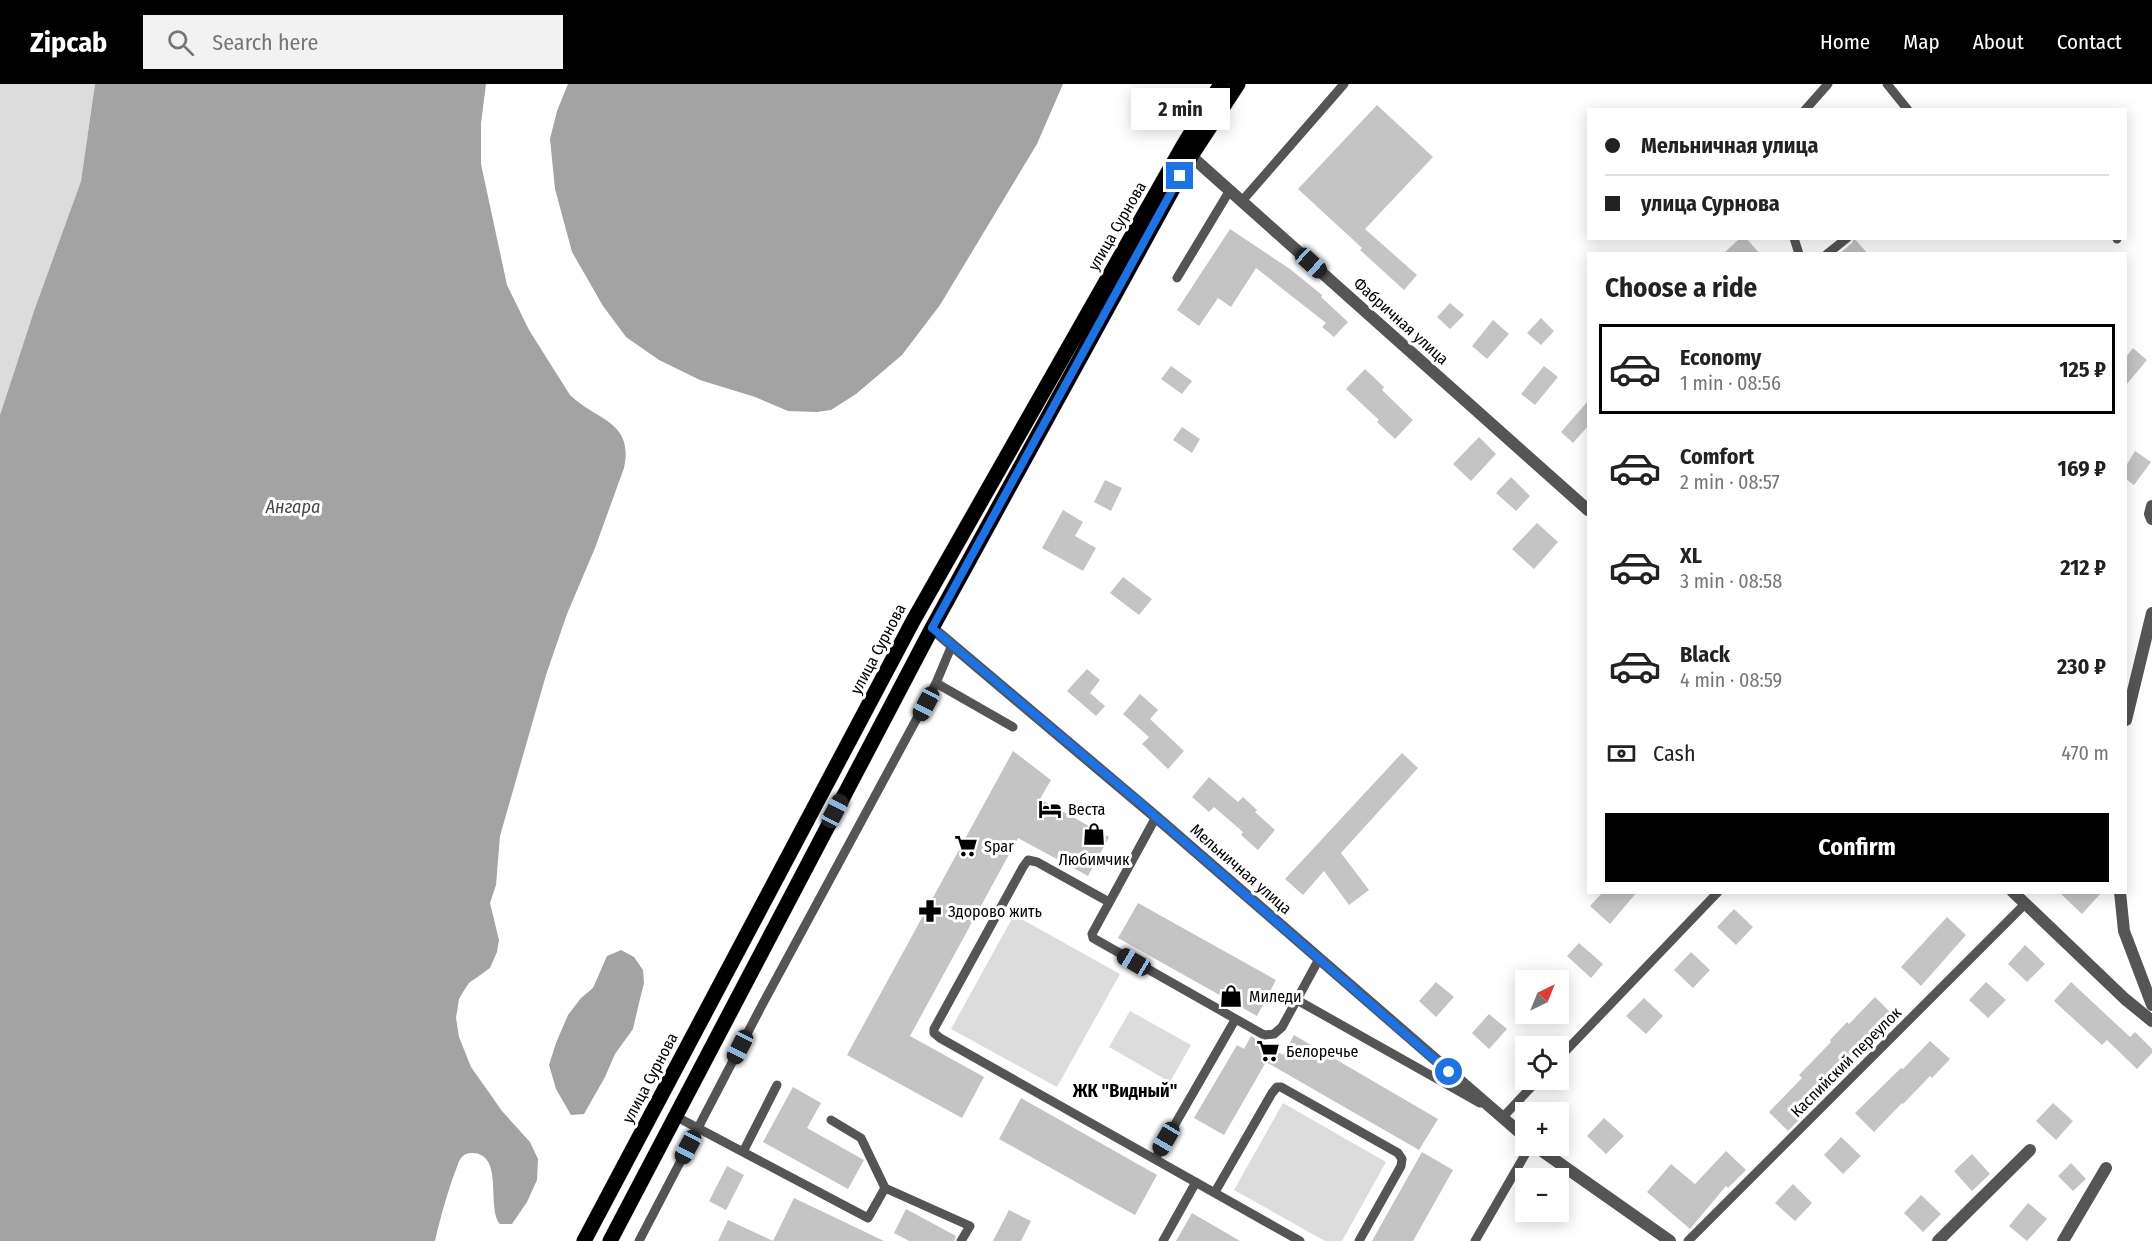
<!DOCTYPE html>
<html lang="en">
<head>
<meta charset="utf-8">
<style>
	body { margin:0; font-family:"Fira Sans Condensed",sans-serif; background:#f2f2f2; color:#222; height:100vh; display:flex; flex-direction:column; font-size:22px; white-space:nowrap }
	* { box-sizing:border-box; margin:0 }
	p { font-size:20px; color:#767676 }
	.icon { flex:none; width:33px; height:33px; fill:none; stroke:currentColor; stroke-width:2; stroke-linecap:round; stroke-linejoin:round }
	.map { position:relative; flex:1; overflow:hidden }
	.details { position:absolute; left:1587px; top:168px; width:540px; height:642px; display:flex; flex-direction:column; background:#fff; border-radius:0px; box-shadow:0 3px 15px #0003 }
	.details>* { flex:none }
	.guide { position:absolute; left:1587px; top:24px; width:540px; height:132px; border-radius:0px; box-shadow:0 3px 15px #0003; display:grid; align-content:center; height:132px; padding:0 18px; background:#fff }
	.needle { width:39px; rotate:43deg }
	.controls { position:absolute; left:1515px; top:886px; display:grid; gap:12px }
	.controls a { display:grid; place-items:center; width:54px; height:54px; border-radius:0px; background:#fff; box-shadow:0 3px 15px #0003; font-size:30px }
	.end { position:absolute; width:27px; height:27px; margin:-14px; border:8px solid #1a73e8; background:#fff; box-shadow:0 0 0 3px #fff }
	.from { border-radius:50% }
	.bubble { position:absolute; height:42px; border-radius:0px; background:#fff; box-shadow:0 3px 15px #0003; font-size:20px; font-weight:700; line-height:42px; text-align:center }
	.car { position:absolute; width:18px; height:36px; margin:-18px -9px; border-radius:8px; box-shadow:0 0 4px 2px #0007; background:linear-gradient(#222 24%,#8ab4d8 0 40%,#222 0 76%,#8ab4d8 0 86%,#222 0) }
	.guide b { display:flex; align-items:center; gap:21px; height:57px; font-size:22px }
	.guide b+b { border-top:2px solid #e0e0e0 }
	.guide i { width:15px; height:15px; background:#222 }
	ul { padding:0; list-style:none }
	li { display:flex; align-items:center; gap:18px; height:90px; margin:0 12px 9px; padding:0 6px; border:3px solid transparent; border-radius:0px }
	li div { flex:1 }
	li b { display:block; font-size:22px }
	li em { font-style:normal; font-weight:700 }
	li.active { border-color:#000 }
	li>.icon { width:54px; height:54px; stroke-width:1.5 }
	h2 { padding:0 18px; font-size:27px; line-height:72px }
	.pay { display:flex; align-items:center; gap:15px; height:66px; padding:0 18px; font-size:22px }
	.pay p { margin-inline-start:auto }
	.primary-button { display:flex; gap:12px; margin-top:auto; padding:12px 18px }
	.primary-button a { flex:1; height:69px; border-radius:0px; background:#000; color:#fff; font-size:24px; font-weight:700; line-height:69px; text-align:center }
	header { display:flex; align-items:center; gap:36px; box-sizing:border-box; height:84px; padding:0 30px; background:#000; color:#fff }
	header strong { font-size:28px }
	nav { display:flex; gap:33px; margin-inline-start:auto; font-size:21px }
	.search { width:420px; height:54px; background:#f2f2f2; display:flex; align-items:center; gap:15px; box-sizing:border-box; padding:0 21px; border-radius:0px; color:#767676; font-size:22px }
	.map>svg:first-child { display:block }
	.green { fill:#dcdcdc }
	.water { fill:#a3a3a3 }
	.building { fill:#c4c4c4 }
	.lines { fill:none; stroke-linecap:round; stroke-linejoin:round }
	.primary-casing { stroke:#dbdbdb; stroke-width:16 }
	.service { stroke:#555; stroke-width:9 }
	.minor { stroke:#555; stroke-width:12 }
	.tertiary { stroke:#555; stroke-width:12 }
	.primary { stroke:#000; stroke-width:15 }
	.route { stroke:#1a73e8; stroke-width:8 }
	.labels { text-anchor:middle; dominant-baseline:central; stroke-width:6; stroke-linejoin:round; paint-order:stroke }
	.street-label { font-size:16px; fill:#000; stroke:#fff }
	.poi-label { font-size:16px; fill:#000; stroke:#fff; text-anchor:start }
	.water-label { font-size:18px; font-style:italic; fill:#444; stroke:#fff }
	.neighbourhood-label { font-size:18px; font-weight:bold; fill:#000; stroke:#fff }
</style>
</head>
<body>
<header>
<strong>Zipcab</strong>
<div class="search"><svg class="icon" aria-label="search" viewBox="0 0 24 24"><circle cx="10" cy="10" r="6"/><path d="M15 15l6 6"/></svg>Search here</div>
<nav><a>Home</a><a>Map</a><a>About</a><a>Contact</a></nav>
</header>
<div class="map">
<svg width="2152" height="1157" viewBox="0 0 2152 1157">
	<rect width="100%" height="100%" fill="#fff"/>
	<path class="green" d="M0 0H95L81 97 34 227 0 331Z
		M1014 831 1120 890 1057 1003 951 945Z
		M1130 927 1191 961 1170 998 1109 963Z
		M1283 1019 1386 1078 1342 1157H1325L1234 1106Z"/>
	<path class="water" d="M95 0H486L481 39V80L507 201 529 246 570 311C597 337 634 337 624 384L595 464 567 530 546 591 500 752 496 801 490 819 499 856 497 868 490 884 469 899 463 908 459 915 456 934 459 953 471 983 502 1027 530 1058 538 1075 537 1096 527 1118 512 1140H500C486 1124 505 1068 471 1069 464 1069 460 1074 458 1080 448 1106 441 1131 435 1157H0V331L34 227 81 97Z
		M568 0H1063L1037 60 940 221 902 271 856 310 831 326 817 328 788 327 755 313 700 296 659 276 626 253 603 222 572 168 555 105 550 55 557 27Z
		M621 866 634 873 643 886 644 899 639 919 633 945 615 970 605 993 584 1030 571 1031 556 1005 549 981 556 959 568 931 581 914 593 904 607 872Z"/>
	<path class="building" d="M1377 21 1433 73 1365 145 1417 191 1404 206 1360 166 1362 164 1298 105Z
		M1230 145 1290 185 1322 211 1321 213 1348 238 1334 253 1322 243 1326 239 1256 184 1231 223 1218 214 1199 242 1177 226Z
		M1740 154H1746L1760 170H1723Z
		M1854 154 1868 170H1839L1852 159Z
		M1450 219 1464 231 1450 245 1437 233Z
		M1541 234 1554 247 1541 261 1527 249Z
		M1493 236 1509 250 1487 275 1472 262Z
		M2133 264 2147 276 2126 301V273Z
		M1171 282 1192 297 1182 310 1161 295Z
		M1544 282 1558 293 1535 321 1521 310Z
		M1365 285 1384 303 1382 306 1413 336 1395 355 1377 338 1379 336 1346 305Z
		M1588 317V342L1573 359 1561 348Z
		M1182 343 1200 355 1192 369 1173 356Z
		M1479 353 1496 370 1471 397 1453 380Z
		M2135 367 2151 378 2134 401 2126 395V382Z
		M1511 393 1530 412 1516 427 1496 409Z
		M1105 396 1122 404 1111 427 1094 418Z
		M1063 426 1083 438 1075 452 1096 464 1083 487 1042 464Z
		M1537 439 1558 458 1534 485 1512 465Z
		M1123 493 1152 515 1139 531 1110 509Z
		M1087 585 1100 596 1090 609 1105 622 1096 632 1067 607Z
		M1140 610 1158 626 1150 635 1184 667 1168 685 1142 660 1149 653 1123 630Z
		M1013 667 1051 696 1040 715 1109 753 1088 792 1018 754 910 952 984 993 962 1034 847 971Z
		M1402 669 1418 684 1341 769 1369 806 1349 821 1324 787 1303 811 1285 795Z
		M1209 693 1238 718 1243 713 1257 726 1255 728 1275 746 1258 766 1241 751 1243 748 1214 723 1209 728 1192 713Z
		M1603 808H1637L1610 840 1590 822Z
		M2059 808H2102L2082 830Z
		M1138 819 1276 896 1257 932 1118 854Z
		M1734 825 1753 843 1736 861 1717 843Z
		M1947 833 1966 851 1921 902 1901 883Z
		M1579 859 1603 880 1591 894 1567 872Z
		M2025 861 2045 880 2027 898 2008 880Z
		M1691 868 1710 886 1693 904 1674 886Z
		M1436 898 1454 913 1436 933 1419 917Z
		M1986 898 2006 916 1988 934 1969 916Z
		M2071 898 2130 953 2135 948 2152 965V969L2137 985 2107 956 2102 961 2054 917Z
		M1875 913 1894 932 1877 950 1875 948 1834 990 1836 992 1803 1026 1806 1029 1788 1047 1769 1028 1802 994 1799 991 1831 958 1830 956 1847 938 1849 940Z
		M1644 914 1663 932 1646 950 1626 932Z
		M1489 930 1507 945 1489 965 1472 949Z
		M1294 951 1438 1035 1419 1066 1266 978 1224 1051 1194 1034 1237 961 1244 965 1251 952 1283 971Z
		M1930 957 1950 975 1932 994 1930 992 1903 1020 1902 1019 1874 1048 1855 1029 1901 984 1903 985Z
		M793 1003 821 1019 807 1044 864 1076 848 1105 763 1058Z
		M1021 1014 1157 1091 1135 1131 999 1055Z
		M2053 1019 2073 1037 2056 1056 2036 1037Z
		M1604 1034 1624 1052 1606 1070 1587 1052Z
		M1841 1053 1861 1072 1843 1090 1824 1071Z
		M1726 1067 1746 1086 1728 1104 1726 1102 1690 1145 1647 1108 1671 1080 1695 1100Z
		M1422 1068 1453 1086 1413 1157H1372Z
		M1972 1070 1990 1090 1972 1107 1954 1087Z
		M2071 1079 2086 1095 2073 1107 2058 1092Z
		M727 1082 744 1091 726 1126 709 1117Z
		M1793 1100 1812 1119 1795 1137 1775 1119Z
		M1921 1111 1941 1130 1923 1148 1904 1129Z
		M794 1114 884 1157H773Z
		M2028 1119 2047 1135 2027 1157 2009 1142Z
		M906 1125 956 1152 954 1157H909L894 1149Z
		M1009 1126 1031 1137 1021 1157H993Z
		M1192 1129 1240 1157H1176Z
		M728 1136 773 1157H718Z"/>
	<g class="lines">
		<g class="primary-casing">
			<path id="primary" d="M584 1157 913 537 1183 62 1221 0
				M610 1157 932 544 1191 72 1238 0"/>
		</g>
		<path class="service" d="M1887 0 1908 26
			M1805 26 1828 0
			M1242 117 1344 0
			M1794 154 1799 170
			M2117 154V155
			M1827 170 1847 154
			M1177 194 1230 106
			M952 561 936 599 1013 643
			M1156 733 1092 850 1093 854 1264 951 1274 950 1282 943 1319 875
			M1109 818 1037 778 1028 776 1023 783 934 945V949L940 954 1300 1157
			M1297 916 1480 1019
			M1558 975 1718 808
			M675 1032 868 1134 885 1104 970 1142 961 1157
			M1502 1034 1538 996
			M831 1036 861 1054 885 1104
			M743 1068 777 1001
			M1155 1075 1235 936
			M1215 1108 1272 1009 1277 1003H1281L1398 1069 1402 1075 1401 1082 1359 1157
			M639 1157 761 923 936 599
			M1163 1157 1196 1098
			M1475 1157 1530 1062
			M1688 1157 2025 820"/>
		<path class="minor" d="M2152 422 2150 430 2152 435
			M2126 636 2152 529
			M2120 808 2124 847 2152 921
			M1938 1157 2030 1066
			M2063 1157 2106 1084"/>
		<path class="tertiary" d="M1191 72 1588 426
			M932 544 1156 733 1526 1054
			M2013 808 2125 915 2152 937
			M1535 1062 1670 1157"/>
		<use href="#primary" class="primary"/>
	</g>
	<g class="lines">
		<path class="route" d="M1180 92 932 544 1140 719 1449 988"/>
	</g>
	<defs>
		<g id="hotel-bare" transform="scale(1.8)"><path d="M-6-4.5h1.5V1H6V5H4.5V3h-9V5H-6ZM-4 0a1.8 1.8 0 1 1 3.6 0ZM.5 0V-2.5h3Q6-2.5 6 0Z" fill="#000" stroke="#fff" stroke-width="2.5" paint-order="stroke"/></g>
		<g id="shop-bare" transform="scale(1.8)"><path d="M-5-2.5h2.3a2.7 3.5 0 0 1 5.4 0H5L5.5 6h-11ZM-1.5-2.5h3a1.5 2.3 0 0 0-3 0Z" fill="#000" stroke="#fff" stroke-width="2.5" paint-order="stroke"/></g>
		<g id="supermarket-bare" transform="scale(1.8)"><path d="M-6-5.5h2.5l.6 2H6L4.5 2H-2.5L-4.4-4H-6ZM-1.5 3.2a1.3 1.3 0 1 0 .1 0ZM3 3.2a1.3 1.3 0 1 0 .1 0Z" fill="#000" stroke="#fff" stroke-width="2.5" paint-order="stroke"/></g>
		<g id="pharmacy-bare" transform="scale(1.8)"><path d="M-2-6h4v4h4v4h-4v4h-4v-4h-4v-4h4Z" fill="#000" stroke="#fff" stroke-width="2.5" paint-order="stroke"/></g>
	</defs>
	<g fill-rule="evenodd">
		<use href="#hotel-bare" x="1050" y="725"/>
		<use href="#shop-bare" x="1094" y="750"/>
		<use href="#supermarket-bare" x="966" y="762"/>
		<use href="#pharmacy-bare" x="930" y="827"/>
		<use href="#shop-bare" x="1231" y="912"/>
		<use href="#supermarket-bare" x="1268" y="967"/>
	</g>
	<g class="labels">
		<g class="street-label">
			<text transform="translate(1117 142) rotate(-60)">улица Сурнова</text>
			<text transform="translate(1401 237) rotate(42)">Фабричная улица</text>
			<text transform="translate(878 565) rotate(-62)">улица Сурнова</text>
			<text transform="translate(1241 785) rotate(41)">Мельничная улица</text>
			<text transform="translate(1846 978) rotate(-45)">Каспийский переулок</text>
			<text transform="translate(650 994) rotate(-62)">улица Сурнова</text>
		</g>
		<g class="poi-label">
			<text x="1068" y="725">Веста</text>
			<text x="984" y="762">Spar</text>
			<text x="1094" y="775" text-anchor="middle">Любимчик</text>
			<text x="948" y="827">Здорово жить</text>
			<text x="1249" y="912">Миледи</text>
			<text x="1286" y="967">Белоречье</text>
		</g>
		<g class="water-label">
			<text x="293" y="423">Ангара</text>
		</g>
		<g class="neighbourhood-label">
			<text x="1125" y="1007">ЖК "Видный"</text>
		</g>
	</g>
</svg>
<div class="controls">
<a><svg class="needle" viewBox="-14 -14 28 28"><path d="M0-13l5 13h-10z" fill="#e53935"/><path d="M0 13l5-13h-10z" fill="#767676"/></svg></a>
<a><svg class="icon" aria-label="locate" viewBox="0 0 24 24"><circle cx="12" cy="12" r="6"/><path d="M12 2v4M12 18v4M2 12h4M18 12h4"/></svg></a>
<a>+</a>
<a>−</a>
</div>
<i class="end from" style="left:1449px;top:988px"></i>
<i class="end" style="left:1180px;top:92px"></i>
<div class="bubble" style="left:1131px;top:4px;width:99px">2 min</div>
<i class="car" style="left:1311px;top:179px;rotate:132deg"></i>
<i class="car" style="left:926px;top:620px;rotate:208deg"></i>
<i class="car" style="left:835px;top:727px;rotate:28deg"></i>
<i class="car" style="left:1134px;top:878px;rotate:300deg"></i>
<i class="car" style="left:740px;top:963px;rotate:207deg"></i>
<i class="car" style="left:1166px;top:1055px;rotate:210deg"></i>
<i class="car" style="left:688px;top:1063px;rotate:208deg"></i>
<div class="guide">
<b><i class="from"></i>Мельничная улица</b>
<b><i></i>улица Сурнова</b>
</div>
<section class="details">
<h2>Choose a ride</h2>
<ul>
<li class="active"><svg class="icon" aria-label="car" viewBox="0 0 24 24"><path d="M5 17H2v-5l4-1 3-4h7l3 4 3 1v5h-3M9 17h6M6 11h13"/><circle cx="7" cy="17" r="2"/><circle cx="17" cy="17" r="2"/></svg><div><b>Economy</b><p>1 min · 08:56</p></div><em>125 ₽</em></li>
<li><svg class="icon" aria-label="car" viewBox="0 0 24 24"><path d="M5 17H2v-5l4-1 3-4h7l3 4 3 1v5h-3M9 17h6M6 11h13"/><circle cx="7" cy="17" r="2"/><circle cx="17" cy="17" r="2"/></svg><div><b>Comfort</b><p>2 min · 08:57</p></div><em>169 ₽</em></li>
<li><svg class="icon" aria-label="car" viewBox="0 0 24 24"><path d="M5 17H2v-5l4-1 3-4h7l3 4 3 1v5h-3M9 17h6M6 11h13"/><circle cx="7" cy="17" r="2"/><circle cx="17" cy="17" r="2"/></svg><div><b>XL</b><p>3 min · 08:58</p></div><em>212 ₽</em></li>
<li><svg class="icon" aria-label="car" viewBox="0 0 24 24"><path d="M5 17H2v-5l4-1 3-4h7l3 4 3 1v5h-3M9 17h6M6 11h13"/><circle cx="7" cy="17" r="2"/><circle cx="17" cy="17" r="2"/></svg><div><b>Black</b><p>4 min · 08:59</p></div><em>230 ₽</em></li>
</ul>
<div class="pay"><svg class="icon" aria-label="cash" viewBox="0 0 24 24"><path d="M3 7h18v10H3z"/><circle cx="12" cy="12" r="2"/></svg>Cash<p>470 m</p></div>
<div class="primary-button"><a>Confirm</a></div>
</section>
</div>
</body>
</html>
